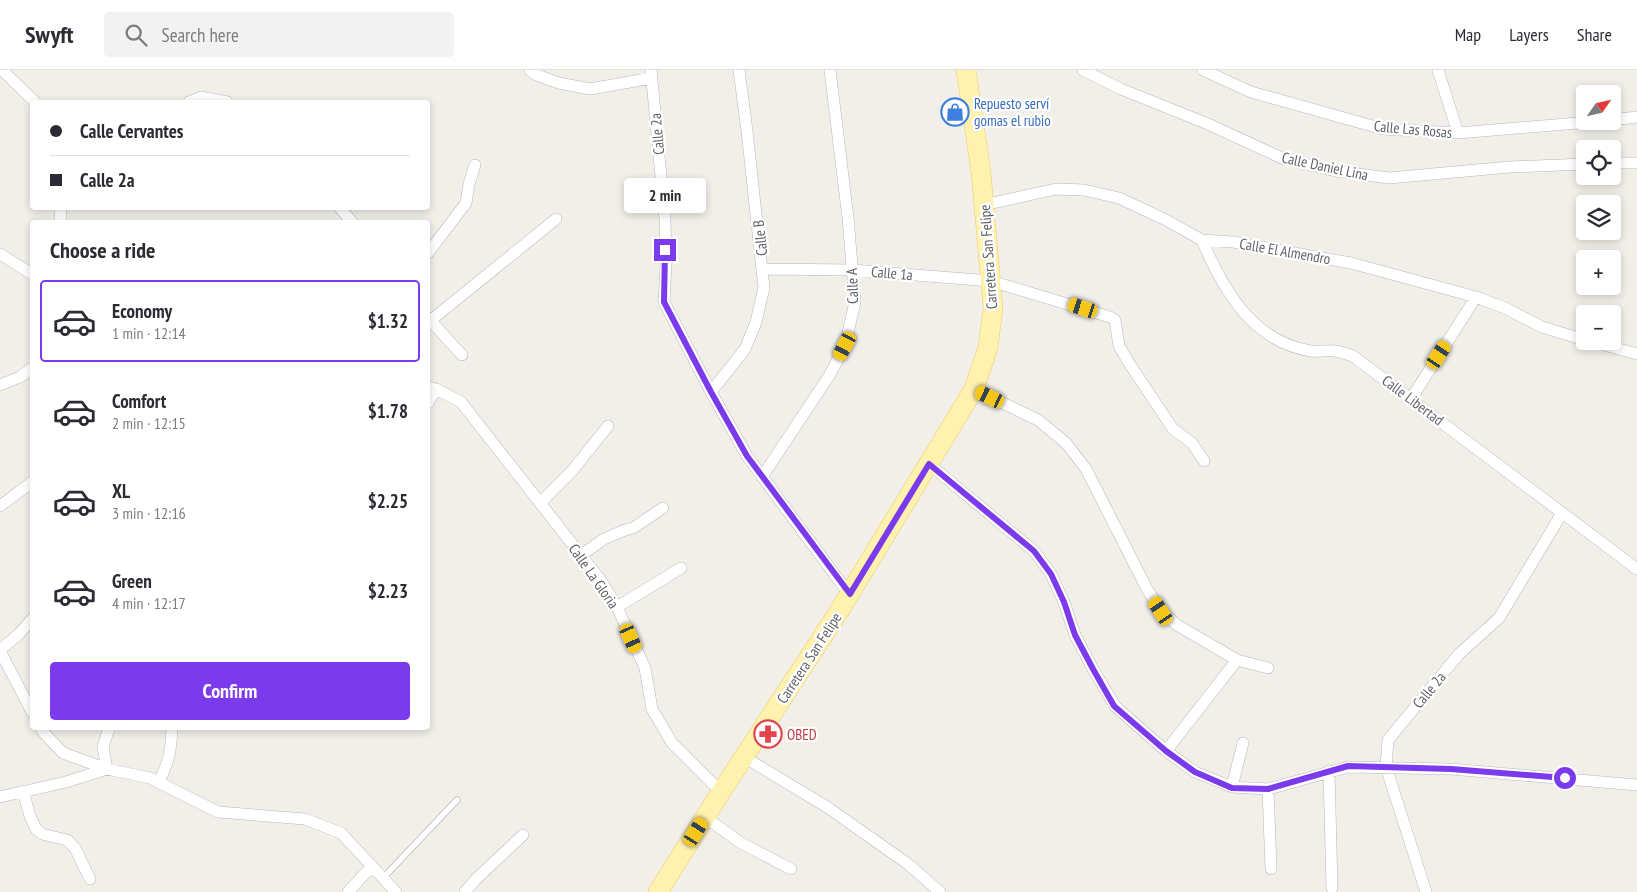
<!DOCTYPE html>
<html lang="en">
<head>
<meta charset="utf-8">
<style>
	body { margin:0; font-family:"PT Sans Narrow",sans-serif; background:#f2f2f3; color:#2b2b33; height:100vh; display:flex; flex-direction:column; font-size:19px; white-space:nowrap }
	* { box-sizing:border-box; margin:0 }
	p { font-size:16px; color:#7c7c81 }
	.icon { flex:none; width:28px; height:28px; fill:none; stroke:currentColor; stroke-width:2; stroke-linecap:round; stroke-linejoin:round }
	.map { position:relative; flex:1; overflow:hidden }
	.side { position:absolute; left:30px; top:150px; width:400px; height:510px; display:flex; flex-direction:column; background:#fff; border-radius:5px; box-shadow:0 2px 8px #0003 }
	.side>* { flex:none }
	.banner { position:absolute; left:30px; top:30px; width:400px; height:110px; border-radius:5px; box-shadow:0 2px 8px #0003; display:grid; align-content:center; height:110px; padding:0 20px; background:#fff }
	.needle { width:32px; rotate:56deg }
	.buttons { position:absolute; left:1576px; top:15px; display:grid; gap:10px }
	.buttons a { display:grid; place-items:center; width:45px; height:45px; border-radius:5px; background:#fff; box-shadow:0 2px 8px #0003; font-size:25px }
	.end { position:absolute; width:22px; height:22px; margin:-11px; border:6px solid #7c3aed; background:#fff; box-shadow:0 0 0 2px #fff }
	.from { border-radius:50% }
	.bubble { position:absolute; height:35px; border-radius:5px; background:#fff; box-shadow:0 2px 8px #0003; font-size:16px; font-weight:800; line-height:35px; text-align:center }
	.car { position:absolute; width:15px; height:30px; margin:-15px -8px; border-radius:6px; box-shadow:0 0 4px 1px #0007; background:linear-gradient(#f5c518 24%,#345 0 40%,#f5c518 0 76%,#345 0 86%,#f5c518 0) }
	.banner b { display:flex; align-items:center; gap:18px; height:48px; font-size:19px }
	.banner b+b { border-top:1px solid #e1e1e2 }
	.banner i { width:12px; height:12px; background:#2b2b33 }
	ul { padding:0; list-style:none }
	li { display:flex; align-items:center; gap:15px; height:82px; margin:0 10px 8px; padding:0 10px; border:2px solid transparent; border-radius:5px }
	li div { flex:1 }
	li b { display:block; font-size:19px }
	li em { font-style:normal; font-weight:800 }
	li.active { border-color:#7c3aed }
	li>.icon { width:45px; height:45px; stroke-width:1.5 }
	h2 { padding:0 20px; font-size:22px; line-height:60px }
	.button { display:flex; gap:10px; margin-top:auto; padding:10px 20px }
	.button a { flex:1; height:58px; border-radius:5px; background:#7c3aed; color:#fff; font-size:20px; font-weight:800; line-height:58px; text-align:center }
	header { display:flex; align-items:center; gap:30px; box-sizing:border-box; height:70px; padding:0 25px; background:#fff; border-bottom:1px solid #e1e1e2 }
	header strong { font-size:24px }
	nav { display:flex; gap:28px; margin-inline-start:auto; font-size:18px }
	.search { width:350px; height:45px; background:#f2f2f3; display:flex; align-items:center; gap:12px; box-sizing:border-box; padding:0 18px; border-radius:5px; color:#7c7c81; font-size:19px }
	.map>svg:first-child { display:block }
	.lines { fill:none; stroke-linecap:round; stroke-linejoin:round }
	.lane-casing { stroke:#b5b8bc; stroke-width:7 }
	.street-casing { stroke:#b5b8bc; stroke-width:12 }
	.primary-casing { stroke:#f2c960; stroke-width:20 }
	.lane { stroke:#fff; stroke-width:5.5 }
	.street { stroke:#fff; stroke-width:11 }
	.primary { stroke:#fff2af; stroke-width:19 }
	.route { stroke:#7c3aed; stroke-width:6 }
	.labels { text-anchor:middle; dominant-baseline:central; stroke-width:4.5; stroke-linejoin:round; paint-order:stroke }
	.shop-label { font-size:15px; fill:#366cbe; stroke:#fff; text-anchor:start }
	.street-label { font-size:15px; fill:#5f6368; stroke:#fff }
	.health-label { font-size:15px; fill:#be3a42; stroke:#fff; text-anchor:start }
</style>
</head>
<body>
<header>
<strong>Swyft</strong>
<div class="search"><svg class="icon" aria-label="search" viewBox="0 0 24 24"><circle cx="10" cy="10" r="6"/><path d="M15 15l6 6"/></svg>Search here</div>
<nav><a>Map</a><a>Layers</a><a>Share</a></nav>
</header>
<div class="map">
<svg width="1637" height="822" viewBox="0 0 1637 822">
	<rect width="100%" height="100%" fill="#f1efe8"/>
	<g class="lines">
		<g class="lane-casing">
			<path id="lane" d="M383 808 457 730"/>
		</g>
		<g class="street-casing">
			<path id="street" d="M2 0 35 32
				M530 0 534 4 559 13 590 19 652 8
				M651 0 665 149 666 195 664 232 711 322 747 386 849 524
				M1083 0 1121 19 1208 54 1284 89 1336 101 1389 108 1510 97 1585 94
				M1203 0 1251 22 1383 59 1458 63 1602 51
				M1438 0 1458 63
				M189 32 201 27 227 32
				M1612 50 1637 47
				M1612 93H1637
				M984 135 1056 119 1084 120 1119 128 1164 149 1202 170 1233 172 1351 193 1476 227 1505 238 1542 257 1585 270
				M340 138 352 152
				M60 152 61 138
				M1202 170C1223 220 1253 272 1311 281 1319 282 1327 280 1335 281 1341 282 1347 284 1353 286L1637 499
				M428 183 466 133 469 114 475 95
				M0 184 32 204
				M763 199 852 200 991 211 1110 247 1115 250 1119 276 1129 293 1173 359 1192 373 1204 391
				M428 248 462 285
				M430 251 556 149
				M1590 271 1637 284
				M0 315 20 307 32 298
				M428 317 436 319 461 332 602 512 617 537 645 598 652 639 672 673 721 722
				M974 319 1038 350 1066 373 1086 399 1147 519 1161 541 1177 555 1237 590 1268 598
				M711 322 745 279 756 252 764 218 747 61 739 0
				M1411 329 1476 227
				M428 333 436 319
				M929 394 1034 481 1051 504 1064 532 1075 565 1093 599 1115 636 1166 681 1195 702 1232 717 1268 719 1348 697 1451 699 1637 715
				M762 407 829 306 845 276 855 232 848 148 830 0
				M540 433 572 401 608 356
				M0 436 32 412
				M581 485 604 469 625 460 633 458 663 438
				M617 537 681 498
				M0 580 19 564 32 549
				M0 581 32 642
				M41 658 44 663 63 683 107 699 150 708 218 742 305 749 341 763 396 822
				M1166 681 1237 590
				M744 687 827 737 908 794 940 822
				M1329 701 1332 818
				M159 712C169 691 171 681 172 658
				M1232 717 1243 673
				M1268 719 1271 799
				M23 721 30 746 36 759 42 764 67 770 75 778 90 809
				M0 727 66 712 107 699 103 677 109 658
				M705 747 741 773 791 799
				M348 822 371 797
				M465 822 475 810 523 765
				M1426 822 1386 697 1388 670 1459 584 1499 548 1562 443"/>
		</g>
		<g class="primary-casing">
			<path id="primary" d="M658 822 721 722 838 543 974 319 988 278 993 238 981 102 966 0"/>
		</g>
		<use href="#lane" class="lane"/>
		<use href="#street" class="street"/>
		<use href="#primary" class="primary"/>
	</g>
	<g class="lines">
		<path class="route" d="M665 180 664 232 711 322 747 386 850 524 929 394 1034 481 1051 504 1064 532 1075 565 1093 599 1114 636 1166 681 1195 702 1232 718 1268 719 1348 696 1451 699 1565 708"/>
	</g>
	<defs>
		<g id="shop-ring" transform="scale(1.4375)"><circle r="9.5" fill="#fff" stroke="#3f7fe0" stroke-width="1.5"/><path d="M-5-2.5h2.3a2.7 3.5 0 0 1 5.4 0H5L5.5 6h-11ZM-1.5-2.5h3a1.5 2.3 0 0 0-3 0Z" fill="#3f7fe0"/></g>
		<g id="pharmacy-ring" transform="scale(1.4375)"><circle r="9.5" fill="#fff" stroke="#e0444e" stroke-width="1.5"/><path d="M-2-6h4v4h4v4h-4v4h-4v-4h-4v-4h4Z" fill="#e0444e"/></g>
	</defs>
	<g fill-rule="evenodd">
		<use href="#shop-ring" x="955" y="42"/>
		<use href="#pharmacy-ring" x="768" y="664"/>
	</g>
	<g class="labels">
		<g class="shop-label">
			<text x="974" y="33">Repuesto serví<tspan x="974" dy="17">gomas el rubio</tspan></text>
		</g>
		<g class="street-label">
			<text transform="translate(1413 59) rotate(5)">Calle Las Rosas</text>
			<text transform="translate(657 64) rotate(-95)">Calle 2a</text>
			<text transform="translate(1325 96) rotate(12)">Calle Daniel Lina</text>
			<text transform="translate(760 168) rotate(-96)">Calle B</text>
			<text transform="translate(1285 181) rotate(10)">Calle El Almendro</text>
			<text transform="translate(988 187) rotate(-94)">Carretera San Felipe</text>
			<text transform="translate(892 203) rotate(5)">Calle 1a</text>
			<text transform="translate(852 216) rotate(-92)">Calle A</text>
			<text transform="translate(1413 330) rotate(37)">Calle Libertad</text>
			<text transform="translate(594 506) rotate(55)">Calle La Gloria</text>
			<text transform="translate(809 588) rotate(-57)">Carretera San Felipe</text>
			<text transform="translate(1429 620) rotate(-50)">Calle 2a</text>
		</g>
		<g class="health-label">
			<text x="787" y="664">OBED</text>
		</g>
	</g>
</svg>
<div class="buttons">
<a><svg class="needle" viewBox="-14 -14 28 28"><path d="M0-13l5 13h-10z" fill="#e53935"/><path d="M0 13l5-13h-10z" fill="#7c7c81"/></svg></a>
<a><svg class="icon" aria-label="locate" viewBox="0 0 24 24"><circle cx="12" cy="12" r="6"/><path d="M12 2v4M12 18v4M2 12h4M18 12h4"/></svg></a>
<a><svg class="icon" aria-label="layers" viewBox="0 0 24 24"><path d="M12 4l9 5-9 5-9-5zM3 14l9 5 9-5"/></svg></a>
<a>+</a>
<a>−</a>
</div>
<i class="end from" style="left:1565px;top:708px"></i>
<i class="end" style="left:665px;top:180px"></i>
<div class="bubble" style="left:624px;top:108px;width:82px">2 min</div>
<i class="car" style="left:1083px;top:238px;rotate:288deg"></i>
<i class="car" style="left:845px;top:276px;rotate:208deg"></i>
<i class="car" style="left:1439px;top:285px;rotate:33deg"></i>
<i class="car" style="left:990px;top:327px;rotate:296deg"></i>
<i class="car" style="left:1161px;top:541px;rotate:327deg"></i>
<i class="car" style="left:631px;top:568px;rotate:156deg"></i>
<i class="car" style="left:696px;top:762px;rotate:32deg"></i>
<div class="banner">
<b><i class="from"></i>Calle Cervantes</b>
<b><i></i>Calle 2a</b>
</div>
<section class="side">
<h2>Choose a ride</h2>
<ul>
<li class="active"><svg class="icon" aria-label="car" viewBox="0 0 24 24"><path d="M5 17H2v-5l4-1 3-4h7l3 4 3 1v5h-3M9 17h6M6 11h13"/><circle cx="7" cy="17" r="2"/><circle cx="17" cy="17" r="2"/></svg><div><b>Economy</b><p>1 min · 12:14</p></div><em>$1.32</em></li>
<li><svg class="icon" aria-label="car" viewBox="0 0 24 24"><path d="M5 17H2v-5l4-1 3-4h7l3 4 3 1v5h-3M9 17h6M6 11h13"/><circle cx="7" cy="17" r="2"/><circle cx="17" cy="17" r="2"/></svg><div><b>Comfort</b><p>2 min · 12:15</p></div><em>$1.78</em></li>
<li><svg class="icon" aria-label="car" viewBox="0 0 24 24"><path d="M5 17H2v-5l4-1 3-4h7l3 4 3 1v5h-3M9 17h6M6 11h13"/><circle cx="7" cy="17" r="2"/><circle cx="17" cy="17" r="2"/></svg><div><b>XL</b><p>3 min · 12:16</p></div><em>$2.25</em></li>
<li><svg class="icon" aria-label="car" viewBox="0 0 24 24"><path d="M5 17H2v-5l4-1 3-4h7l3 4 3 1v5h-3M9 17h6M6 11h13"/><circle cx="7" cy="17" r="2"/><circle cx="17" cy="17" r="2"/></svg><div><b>Green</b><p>4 min · 12:17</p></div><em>$2.23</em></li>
</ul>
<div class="button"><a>Confirm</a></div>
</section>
</div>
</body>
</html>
